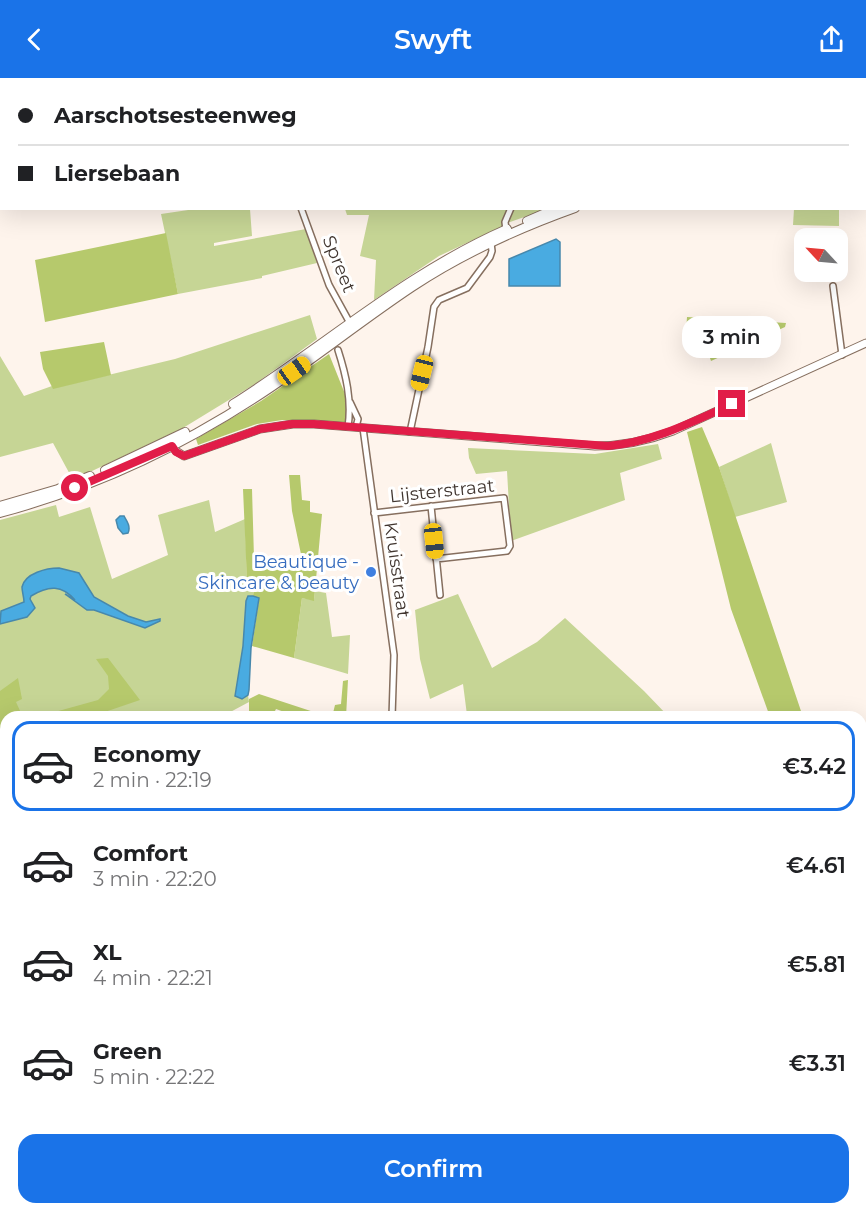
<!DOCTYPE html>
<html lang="en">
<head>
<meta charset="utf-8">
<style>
	body { margin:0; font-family:Montserrat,sans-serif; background:#f6f6f6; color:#202124; height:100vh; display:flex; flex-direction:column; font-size:22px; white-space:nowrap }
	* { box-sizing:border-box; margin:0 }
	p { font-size:20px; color:#757577 }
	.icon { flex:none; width:33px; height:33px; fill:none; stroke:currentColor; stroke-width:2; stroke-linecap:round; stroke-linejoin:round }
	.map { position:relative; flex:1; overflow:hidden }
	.panel { position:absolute; left:0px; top:633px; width:867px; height:504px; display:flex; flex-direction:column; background:#fff; border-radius:18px 18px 0 0; box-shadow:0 6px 24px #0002 }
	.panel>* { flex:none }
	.top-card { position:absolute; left:0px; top:0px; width:867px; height:132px; box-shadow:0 6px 24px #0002; display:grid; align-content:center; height:132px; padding:0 18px; background:#fff }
	.needle { width:39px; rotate:296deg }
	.fabs { position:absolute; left:794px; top:150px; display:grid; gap:12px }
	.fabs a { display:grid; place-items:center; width:54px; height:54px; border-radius:12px; background:#fff; box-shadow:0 6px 24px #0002; font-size:30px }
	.end { position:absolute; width:27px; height:27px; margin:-14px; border:8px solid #e11d48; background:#fff; box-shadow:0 0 0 3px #fff }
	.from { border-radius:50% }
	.bubble { position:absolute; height:42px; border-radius:18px; background:#fff; box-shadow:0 6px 24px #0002; font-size:20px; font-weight:600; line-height:42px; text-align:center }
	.car { position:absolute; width:18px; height:36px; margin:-18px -9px; border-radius:8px; box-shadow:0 0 4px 2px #0007; background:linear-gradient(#f5c518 24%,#345 0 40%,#f5c518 0 76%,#345 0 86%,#f5c518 0) }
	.top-card b { display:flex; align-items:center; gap:21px; height:57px; font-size:22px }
	.top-card b+b { border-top:2px solid #e0e0e0 }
	.top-card i { width:15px; height:15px; background:#202124 }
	ul { padding:10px 0 0; list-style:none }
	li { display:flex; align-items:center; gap:18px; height:90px; margin:0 12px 9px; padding:0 6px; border:3px solid transparent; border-radius:18px }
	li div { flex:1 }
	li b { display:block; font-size:22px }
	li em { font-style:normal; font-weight:600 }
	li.on { border-color:#1a73e8 }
	li>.icon { width:54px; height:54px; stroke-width:1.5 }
	.action { display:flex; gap:12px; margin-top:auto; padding:12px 18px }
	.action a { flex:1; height:69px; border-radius:18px; background:#1a73e8; color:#fff; font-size:24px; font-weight:600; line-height:69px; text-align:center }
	header { display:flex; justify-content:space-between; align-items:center; height:78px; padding:0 18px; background:#1a73e8; color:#fff; font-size:27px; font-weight:600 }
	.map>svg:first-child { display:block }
	.green { fill:#c6d595 }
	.forest { fill:#b6c96c }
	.water { fill:#49abe1; stroke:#4788ac; stroke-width:1.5 }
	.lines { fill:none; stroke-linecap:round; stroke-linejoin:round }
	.stream { stroke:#4788ac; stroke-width:1.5 }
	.minor-casing { stroke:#866f5f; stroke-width:8 }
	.tertiary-casing { stroke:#866f5f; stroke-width:9 }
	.primary-casing { stroke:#866f5f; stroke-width:10 }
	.minor { stroke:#fff; stroke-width:5 }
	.tertiary { stroke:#fff; stroke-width:7 }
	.primary { stroke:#fff; stroke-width:8 }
	.route { stroke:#e11d48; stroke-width:8 }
	.shop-dot { fill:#3f7fe0; stroke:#fff; stroke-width:2 }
	.labels { text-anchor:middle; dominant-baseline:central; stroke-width:6; stroke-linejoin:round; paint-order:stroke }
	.street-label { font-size:18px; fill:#413630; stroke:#fff }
	.shop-label { font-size:18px; fill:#366cbe; stroke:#fff; text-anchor:end }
</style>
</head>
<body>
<header><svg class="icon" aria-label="back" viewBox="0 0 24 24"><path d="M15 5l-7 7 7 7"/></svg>Swyft<svg class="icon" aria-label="share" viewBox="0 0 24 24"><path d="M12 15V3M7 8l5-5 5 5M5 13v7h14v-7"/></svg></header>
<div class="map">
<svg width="866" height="1137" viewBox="0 0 866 1137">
	<rect width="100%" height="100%" fill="#fef4ec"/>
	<path class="green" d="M391 0H528L391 2Z
		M195 131H250L252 158 214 165V168L306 151 317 185 262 198V200L178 216 161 136Z
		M345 131V130L507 131 502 142 503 148 439 178 374 222 376 182 360 178 369 137H347Z
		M513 131H547L507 145Z
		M794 131H839V148L793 147Z
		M310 237 317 261 255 306 183 350 73 402 53 365 0 379V278L24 318 52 308 54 310 175 281Z
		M771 365 787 424 735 439 719 389Z
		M658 366 662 381 620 395 625 422 511 463 507 393 476 396 469 380 468 370 595 376Z
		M209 422 215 454 245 441 247 502H255L253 518H248L246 523 242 621 248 617 249 624 221 639H6V703L4 702 0 706V442L56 427 59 439 90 429 112 501 168 477 158 437Z
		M315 513 326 515 332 559 350 557 348 596 294 580 302 520 314 522Z
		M458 516 492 590 537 564 565 540 644 613 669 639H494L467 637 463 606 430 621 420 581 415 532Z
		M55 1131H76L82 1137H50Z
		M183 1131H245L251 1137H189Z"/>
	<path class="forest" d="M166 155 178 216 45 244 35 182Z
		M687 239 786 245 785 249 711 283 706 268 685 270Z
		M104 264 111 297 53 311 43 291 40 274Z
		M329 276 347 321 346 345 282 342 257 346 198 367 196 361 261 323Z
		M702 349 719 389 803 639H770L731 531 687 354Z
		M289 397H300L302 422 310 423V434L322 436 314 523 302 520 294 580 252 568 259 521 253 518 255 502 247 503 243 411H252L254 480C268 484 290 492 302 481L292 433Z
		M108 580 140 622 90 639H6V700L0 706V613L18 600 22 621 16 624 21 635 44 637 98 622 109 611 108 598 96 581Z
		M348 602 346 639H332L335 627 341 626 343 603Z
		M259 616 329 639H298L276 631 272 639H249V621Z
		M865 754 866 879 861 883V770Z
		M861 891 866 905V949L861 952Z
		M866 981V1137H735L730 1131H861V1001L866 997 861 985Z"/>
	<path class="water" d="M556 161 560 164V208H509V181Z
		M120 438H124C127 443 131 449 128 455L123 456 118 450 116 442Z
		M59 490 79 495 94 519 128 538 146 544 160 541V543L145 550 94 532H87L65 516 75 522C62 507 49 507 31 518L30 521 35 530 27 539 0 546 1 533 24 524C24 519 22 514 22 509 25 495 47 490 59 490Z
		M248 518H253L259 520 251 570 249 612 248 617 242 621 235 618 243 568 246 523Z"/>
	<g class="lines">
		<path class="stream" d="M861 777 866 765
			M861 793 866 796
			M861 809 866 806
			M410 1137 417 1132 434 1131"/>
		<g class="minor-casing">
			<path id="minor" d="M224 0 225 2
				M530 2V0
				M301 130 329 207 351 247
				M506 152 505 144 511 130
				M833 208 842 277
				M338 272C346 297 352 322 348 349
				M350 324 358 341 356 349
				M363 350 394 577 392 639
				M410 354 428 269 434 229 439 222 467 210 490 179 492 173 491 165
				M431 428 440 517
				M374 435 504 420 510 468 507 473 436 481
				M0 895 6 906
				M0 1089 6 1084
				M319 1131 325 1137
				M381 1137 388 1131"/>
		</g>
		<g class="tertiary-casing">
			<path id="tertiary" d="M170 365 176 373 184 378 260 351 293 346H314L595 368C623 368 647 363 673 353L866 265"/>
		</g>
		<g class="primary-casing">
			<path id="primary" d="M866 30V29
				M527 143 557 130
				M233 326C325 268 406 195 507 151
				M105 392 185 354
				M0 428 58 411 90 398
				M0 435C93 410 183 368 264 314 314 281 361 243 412 209 462 176 519 150 575 130"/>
		</g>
		<use href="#minor" class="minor"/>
		<use href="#tertiary" class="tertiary"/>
		<use href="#primary" class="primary"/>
	</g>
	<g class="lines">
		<path class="route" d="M75 410 172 368 176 374 184 378 260 351 292 346H314L608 368C653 364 692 344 732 326"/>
	</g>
	<circle class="shop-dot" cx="371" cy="494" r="6"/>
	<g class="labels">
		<g class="street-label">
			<text transform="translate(339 186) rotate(68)">Spreet</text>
			<text transform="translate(442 413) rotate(-6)">Lijsterstraat</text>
			<text transform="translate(397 492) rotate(82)">Kruisstraat</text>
		</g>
		<g class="shop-label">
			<text x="359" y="484">Beautique -<tspan x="359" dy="21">Skincare &amp; beauty</tspan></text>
		</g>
	</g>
</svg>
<div class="fabs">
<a><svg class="needle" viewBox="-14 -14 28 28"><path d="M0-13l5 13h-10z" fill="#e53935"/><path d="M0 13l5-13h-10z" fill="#757577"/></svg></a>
</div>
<i class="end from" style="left:75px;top:410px"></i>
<i class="end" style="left:732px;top:326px"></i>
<div class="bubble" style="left:682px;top:238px;width:99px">3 min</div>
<i class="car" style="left:294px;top:293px;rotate:55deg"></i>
<i class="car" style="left:422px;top:295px;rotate:194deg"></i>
<i class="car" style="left:434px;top:463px;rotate:174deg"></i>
<div class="top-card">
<b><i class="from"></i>Aarschotsesteenweg</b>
<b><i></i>Liersebaan</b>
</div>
<section class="panel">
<ul>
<li class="on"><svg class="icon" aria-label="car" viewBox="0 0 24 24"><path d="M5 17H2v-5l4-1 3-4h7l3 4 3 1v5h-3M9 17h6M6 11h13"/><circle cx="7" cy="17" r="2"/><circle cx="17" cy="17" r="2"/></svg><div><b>Economy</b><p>2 min · 22:19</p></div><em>€3.42</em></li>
<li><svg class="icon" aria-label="car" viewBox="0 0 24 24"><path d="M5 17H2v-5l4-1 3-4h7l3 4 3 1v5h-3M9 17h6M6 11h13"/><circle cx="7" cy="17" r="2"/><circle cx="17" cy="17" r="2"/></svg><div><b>Comfort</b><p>3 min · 22:20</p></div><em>€4.61</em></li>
<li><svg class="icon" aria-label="car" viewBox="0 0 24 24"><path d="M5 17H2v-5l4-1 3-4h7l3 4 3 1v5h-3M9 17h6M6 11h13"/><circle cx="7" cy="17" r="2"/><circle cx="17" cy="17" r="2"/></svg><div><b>XL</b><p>4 min · 22:21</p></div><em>€5.81</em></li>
<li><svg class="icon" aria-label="car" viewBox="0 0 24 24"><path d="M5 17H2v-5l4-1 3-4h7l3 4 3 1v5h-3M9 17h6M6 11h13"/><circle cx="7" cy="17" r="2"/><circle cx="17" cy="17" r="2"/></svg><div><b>Green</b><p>5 min · 22:22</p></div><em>€3.31</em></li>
</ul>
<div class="action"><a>Confirm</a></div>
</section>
</div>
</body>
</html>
